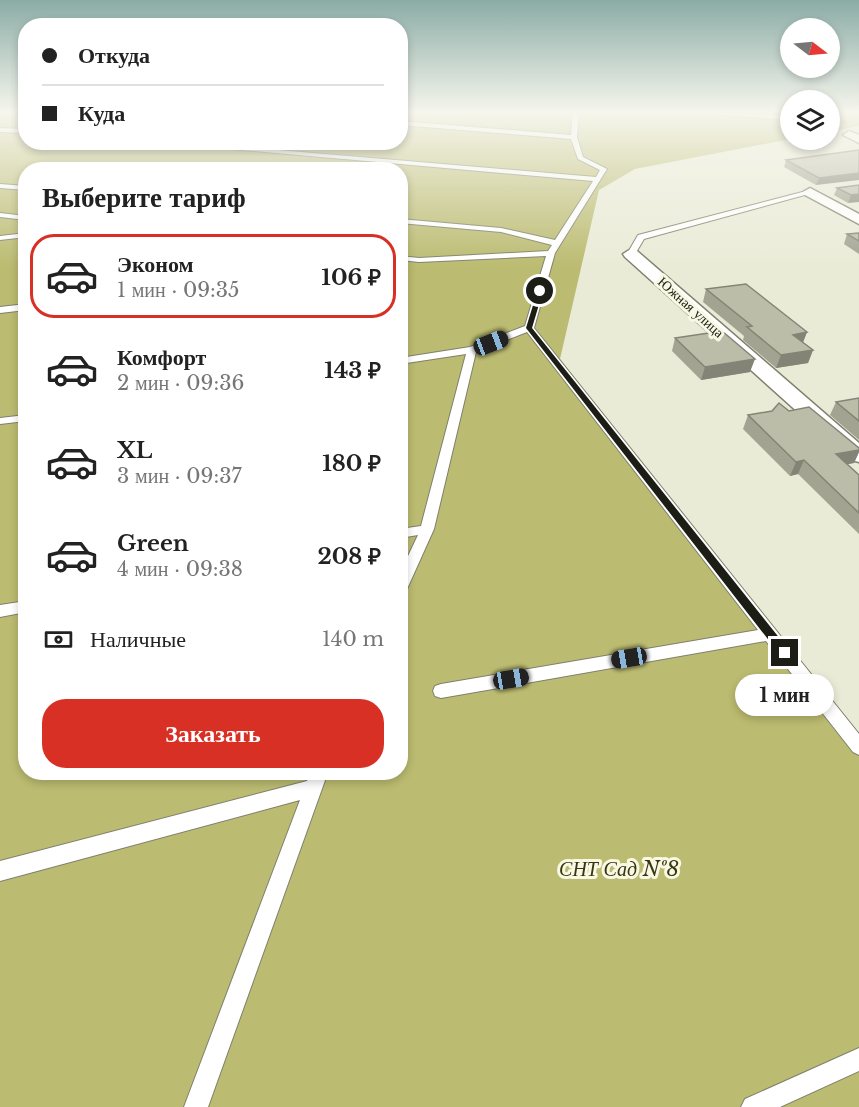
<!DOCTYPE html>
<html lang="ru">
<head>
<meta charset="utf-8">
<style>
	body { margin:0; font-family:"Libre Baskerville",serif; background:#f2f2f2; color:#222; height:100vh; display:flex; flex-direction:column; font-size:22px; white-space:nowrap }
	* { box-sizing:border-box; margin:0 }
	p { font-size:20px; color:#767676 }
	.icon { flex:none; width:33px; height:33px; fill:none; stroke:currentColor; stroke-width:2; stroke-linecap:round; stroke-linejoin:round }
	.map { position:relative; flex:1; overflow:hidden }
	.details { position:absolute; left:18px; top:162px; width:390px; height:618px; display:flex; flex-direction:column; background:#fff; border-radius:24px; box-shadow:0 3px 9px #0003 }
	.details>* { flex:none }
	.hud { position:absolute; left:18px; top:18px; width:390px; height:132px; border-radius:24px; box-shadow:0 3px 9px #0003; display:grid; align-content:center; height:132px; padding:0 24px; background:#fff }
	.needle { width:39px; rotate:106deg }
	.tools { position:absolute; left:780px; top:18px; display:grid; gap:12px }
	.tools a { display:grid; place-items:center; width:60px; height:60px; border-radius:50%; background:#fff; box-shadow:0 3px 9px #0003; font-size:30px }
	.end { position:absolute; width:27px; height:27px; margin:-14px; border:8px solid #1c1d15; background:#fff; box-shadow:0 0 0 3px #fff }
	.from { border-radius:50% }
	.bubble { position:absolute; height:42px; border-radius:21px; background:#fff; box-shadow:0 3px 9px #0003; font-size:20px; font-weight:700; line-height:42px; text-align:center }
	.car { position:absolute; width:18px; height:36px; margin:-18px -9px; border-radius:8px; box-shadow:0 0 4px 2px #0007; background:linear-gradient(#222 24%,#8ab4d8 0 40%,#222 0 76%,#8ab4d8 0 86%,#222 0) }
	.hud b { display:flex; align-items:center; gap:21px; height:57px; font-size:22px }
	.hud b+b { border-top:2px solid #e0e0e0 }
	.hud i { width:15px; height:15px; background:#222 }
	ul { padding:0; list-style:none }
	li { display:flex; align-items:center; gap:18px; height:84px; margin:0 12px 9px; padding:0 12px; border:3px solid transparent; border-radius:24px }
	li div { flex:1 }
	li b { display:block; font-size:22px }
	li em { font-style:normal; font-weight:700 }
	li.selected { border-color:#d93025 }
	li>.icon { width:54px; height:54px; stroke-width:1.5 }
	h2 { padding:0 24px; font-size:27px; line-height:72px }
	.pay { display:flex; align-items:center; gap:15px; height:66px; padding:0 24px; font-size:22px }
	.pay p { margin-inline-start:auto }
	.action { display:flex; gap:12px; margin-top:auto; padding:12px 24px }
	.action a { flex:1; height:69px; border-radius:24px; background:#d93025; color:#fff; font-size:24px; font-weight:700; line-height:69px; text-align:center }
	.map>svg:first-child { display:block }
	.green { fill:#bbbb71; fill-rule:evenodd }
	.lines { fill:none; stroke-linecap:round; stroke-linejoin:round }
	.service-casing { stroke:#7f806d; stroke-width:2 }
	.minor-casing { stroke:#7f806d; stroke-width:3 }
	.service { fill:#fff; fill-rule:evenodd }
	.minor { fill:#fff; fill-rule:evenodd }
	.wall { fill:#a2a391 }
	.shaded-wall { fill:#848476 }
	.building { fill:#bcbda9; stroke:#848476; stroke-width:1.5 }
	.route { fill:#1c1d15 }
	.labels { text-anchor:middle; dominant-baseline:central; stroke-width:6; stroke-linejoin:round; paint-order:stroke }
	.far-street-label { font-size:14px; fill:#1c1d15; stroke:#f8f8e4 }
	.near-park-label { font-size:20px; font-style:italic; fill:#37360f; stroke:#f8f8e4 }
</style>
</head>
<body>
<div class="map">
<svg width="859" height="1107" viewBox="0 0 859 1107">
	<rect width="100%" height="100%" fill="#eaebd7"/>
	<path class="green" d="M0 112H25L26 142H400L401 112H790V139L635 169 599 190 560 359 859 738V1107H0ZM26 170H400V772H26Z
		M830 112H859V126L830 132Z"/>
	<g class="lines">
		<g class="service-casing">
			<path id="service" d="M573 112H579L577 137 583 157 607 169 555 253 534 328 859 734V755L853 752 766 641 441 698 435 696 433 691 435 686 441 684 758 630 527 332 476 352 434 529 407 589 400 594V573L418 535 400 538V529L421 526 466 354 400 364V358L470 347 525 326 546 256 419 262 400 260V256L419 258 548 251 552 245 501 232 400 223V219L501 228 555 240 593 181 151 142H182L596 177 600 170 578 159 571 139 400 125V121L571 135Z
				M705 112 790 116V120L708 114Z
				M830 119 845 122 830 123Z
				M0 128 26 129V133L0 132Z
				M0 184 26 186V190L0 188Z
				M810 190 812 193 644 239 634 256 627 254 638 235Z
				M0 213 26 216V220L0 217Z
				M26 233V237L0 240V236Z
				M26 304V310L0 313V307Z
				M26 415V421L0 424V418Z
				M26 601V612L0 617V605Z
				M310 772H328L208 1107H184L300 800 0 881V861L307 781Z
				M859 1048V1071L780 1107H741L745 1099Z"/>
		</g>
		<g class="minor-casing">
			<path id="minor" d="M849 131 859 135V143L843 135Z
				M810 188 859 214V224L805 195 803 192Z
				M631 249 637 251 859 443V462L851 460 625 257 623 254Z"/>
		</g>
		<use href="#service" class="service"/>
		<use href="#minor" class="minor"/>
	</g>
	<path class="wall" d="M859 150 816 185 784 167 786 160Z
		M859 185 848 203 834 195 837 188Z
		M859 233V254L844 244 847 234Z
		M706 289 807 332 803 342 813 350 808 363 776 368 743 340 744 336 703 302Z
		M675 338 750 372 701 380 672 351Z
		M859 398V440L830 415 836 402Z
		M789 411 859 448V452L854 463 847 464 859 475V534L798 474 790 476 743 429 748 415Z"/>
	<path class="shaded-wall" d="M859 173V180L816 185 819 178Z
		M859 194V202L848 203 851 195Z
		M807 332 802 345 793 335Z
		M813 350 808 363 776 368 781 355Z
		M755 359 750 372 701 380 705 367Z
		M859 450V452L854 463 829 468 836 454Z
		M804 460 798 474 790 476 796 462Z"/>
	<path class="building" d="M859 150V173L819 178 786 160Z
		M859 185V194L851 195 837 188Z
		M859 233V241L847 234Z
		M746 284 807 332 793 335 813 350 781 355 747 327 752 326 706 289Z
		M722 331 755 359 705 367 675 338Z
		M859 398V421L836 402Z
		M779 403 789 411 809 407 859 448V450L836 454 859 475V513L804 460 796 462 748 415 772 411Z"/>
	<linearGradient id="sky" x2="0" y2="1"><stop stop-color="#8baca6"/><stop offset="0.42" stop-color="#f6f6ed"/><stop offset="1" stop-color="#f6f6ed" stop-opacity="0"/></linearGradient>
	<rect width="859" height="267" fill="url(#sky)"/>
	<path class="route" d="M538 289 543 291 532 328 789 650V656H781L526 328Z"/>
	<g class="labels">
		<g class="far-street-label">
			<text transform="translate(691 307) rotate(42)">Южная улица</text>
		</g>
		<g class="near-park-label">
			<text x="619" y="869">СНТ Сад №8</text>
		</g>
	</g>
</svg>
<div class="tools">
<a><svg class="needle" viewBox="-14 -14 28 28"><path d="M0-13l5 13h-10z" fill="#e53935"/><path d="M0 13l5-13h-10z" fill="#767676"/></svg></a>
<a><svg class="icon" aria-label="layers" viewBox="0 0 24 24"><path d="M12 4l9 5-9 5-9-5zM3 14l9 5 9-5"/></svg></a>
</div>
<i class="end from" style="left:540px;top:291px"></i>
<i class="end" style="left:785px;top:653px"></i>
<div class="bubble" style="left:735px;top:674px;width:99px">1 мин</div>
<i class="car" style="left:491px;top:343px;rotate:69deg"></i>
<i class="car" style="left:629px;top:658px;rotate:260deg"></i>
<i class="car" style="left:511px;top:679px;rotate:80deg"></i>
<div class="hud">
<b><i class="from"></i>Откуда</b>
<b><i></i>Куда</b>
</div>
<section class="details">
<h2>Выберите тариф</h2>
<ul>
<li class="selected"><svg class="icon" aria-label="car" viewBox="0 0 24 24"><path d="M5 17H2v-5l4-1 3-4h7l3 4 3 1v5h-3M9 17h6M6 11h13"/><circle cx="7" cy="17" r="2"/><circle cx="17" cy="17" r="2"/></svg><div><b>Эконом</b><p>1 мин · 09:35</p></div><em>106 ₽</em></li>
<li><svg class="icon" aria-label="car" viewBox="0 0 24 24"><path d="M5 17H2v-5l4-1 3-4h7l3 4 3 1v5h-3M9 17h6M6 11h13"/><circle cx="7" cy="17" r="2"/><circle cx="17" cy="17" r="2"/></svg><div><b>Комфорт</b><p>2 мин · 09:36</p></div><em>143 ₽</em></li>
<li><svg class="icon" aria-label="car" viewBox="0 0 24 24"><path d="M5 17H2v-5l4-1 3-4h7l3 4 3 1v5h-3M9 17h6M6 11h13"/><circle cx="7" cy="17" r="2"/><circle cx="17" cy="17" r="2"/></svg><div><b>XL</b><p>3 мин · 09:37</p></div><em>180 ₽</em></li>
<li><svg class="icon" aria-label="car" viewBox="0 0 24 24"><path d="M5 17H2v-5l4-1 3-4h7l3 4 3 1v5h-3M9 17h6M6 11h13"/><circle cx="7" cy="17" r="2"/><circle cx="17" cy="17" r="2"/></svg><div><b>Green</b><p>4 мин · 09:38</p></div><em>208 ₽</em></li>
</ul>
<div class="pay"><svg class="icon" aria-label="cash" viewBox="0 0 24 24"><path d="M3 7h18v10H3z"/><circle cx="12" cy="12" r="2"/></svg>Наличные<p>140 m</p></div>
<div class="action"><a>Заказать</a></div>
</section>
</div>
</body>
</html>
